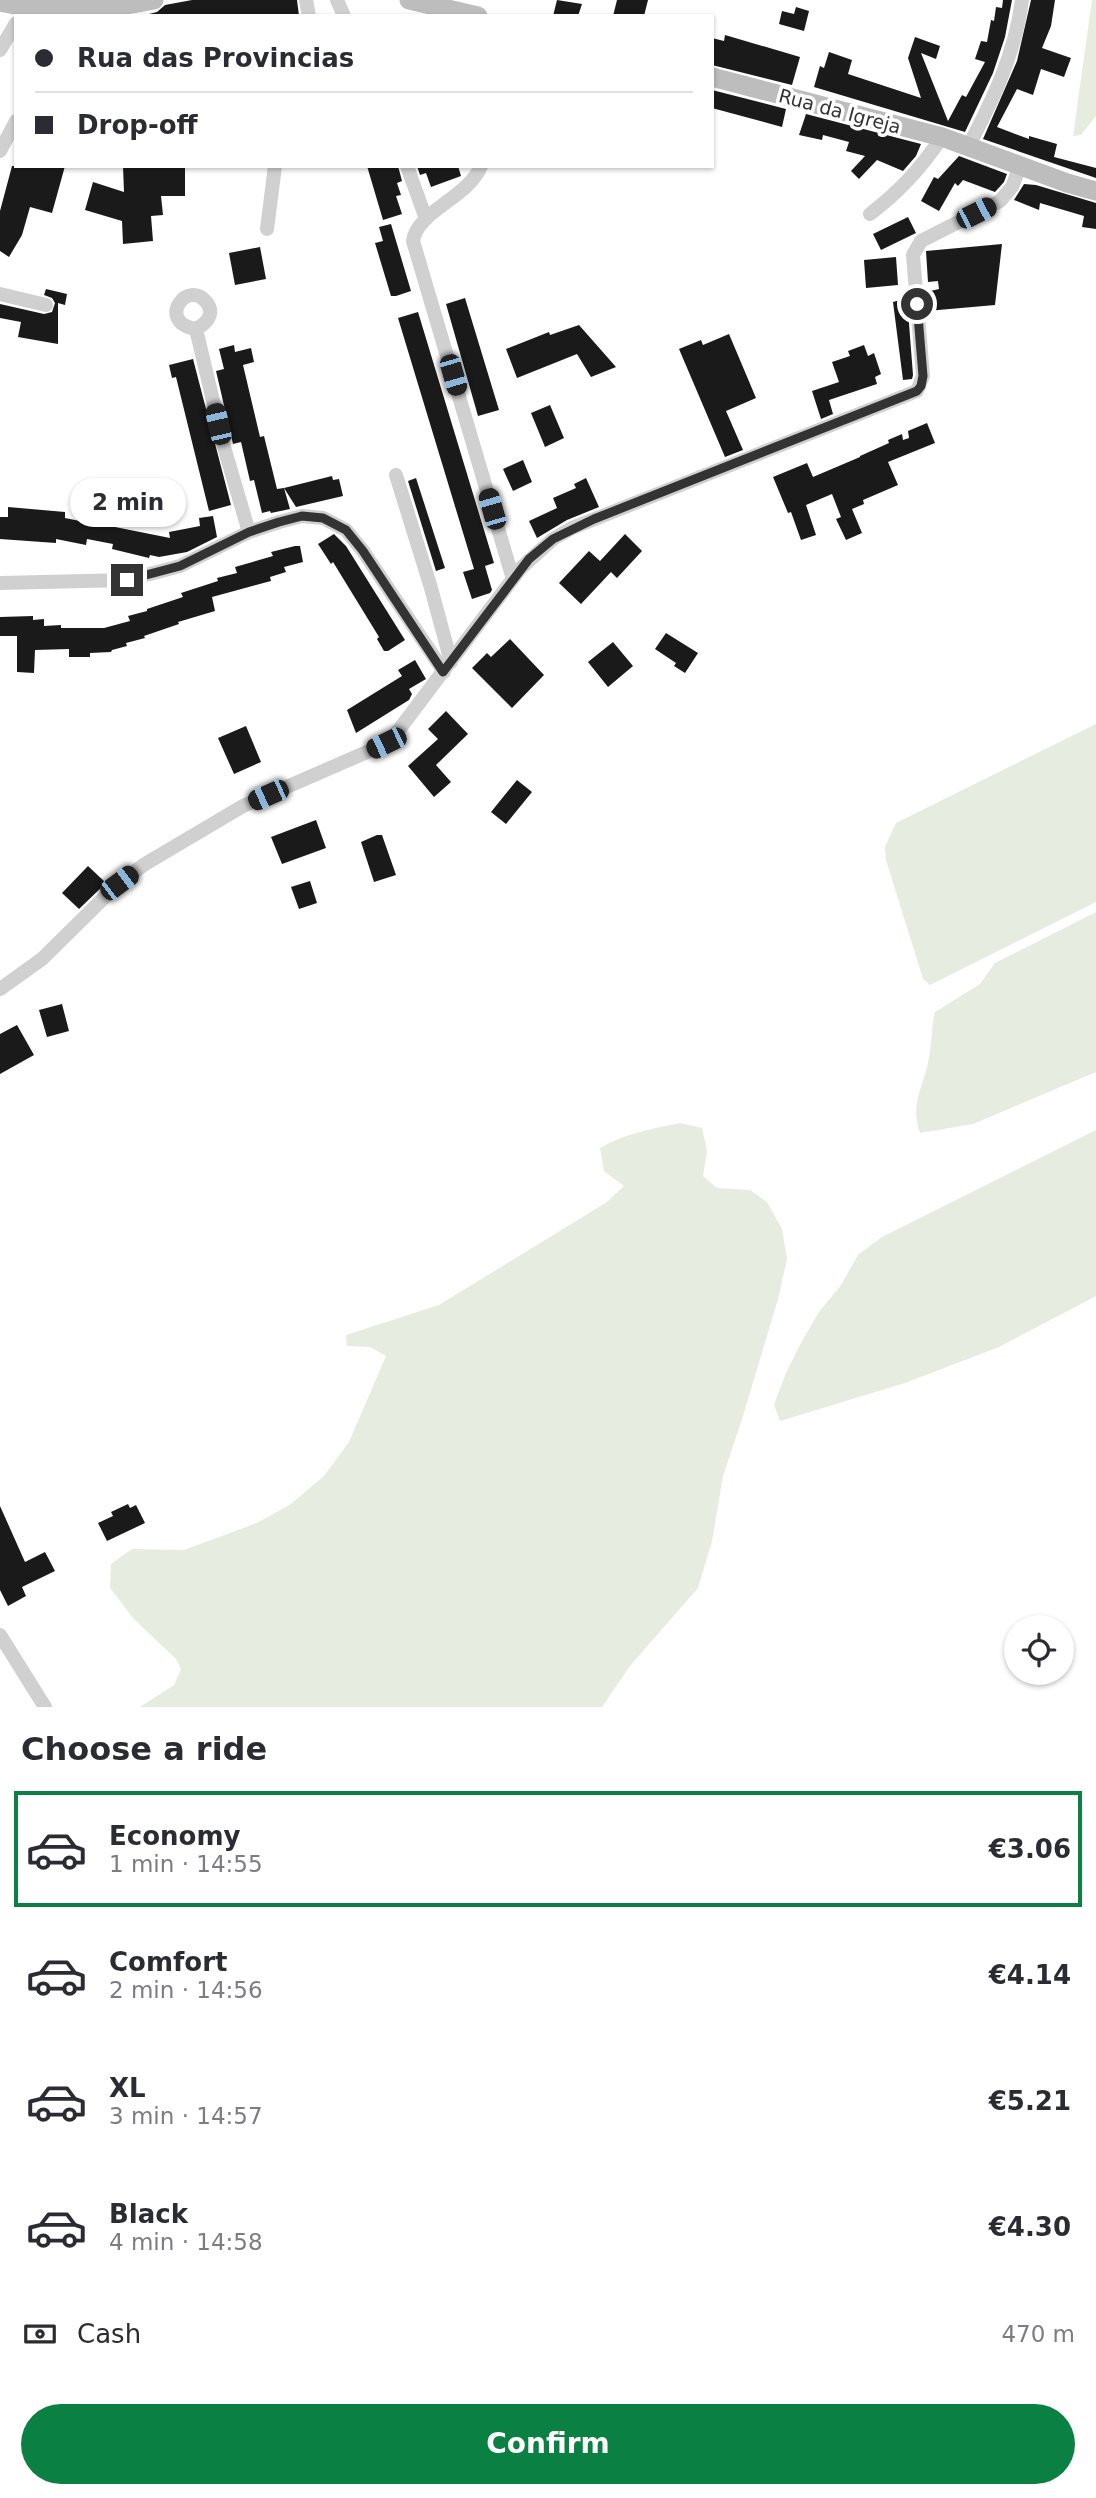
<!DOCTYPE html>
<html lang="en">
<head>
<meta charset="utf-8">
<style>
	body { margin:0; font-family:"DejaVu Sans",sans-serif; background:#f2f2f3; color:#2b2b33; height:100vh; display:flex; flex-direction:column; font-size:26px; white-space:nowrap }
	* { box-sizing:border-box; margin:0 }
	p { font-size:23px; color:#7c7c81 }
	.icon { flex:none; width:38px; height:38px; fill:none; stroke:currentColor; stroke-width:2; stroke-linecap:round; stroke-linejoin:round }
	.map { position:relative; height:1707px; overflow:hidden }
	.side { display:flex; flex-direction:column; background:#fff; flex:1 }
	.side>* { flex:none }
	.banner { position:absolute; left:14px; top:14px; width:700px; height:154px; border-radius:0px; box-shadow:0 2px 5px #0004; display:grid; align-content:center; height:154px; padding:0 21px; background:#fff }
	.buttons { position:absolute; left:1004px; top:1615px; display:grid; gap:14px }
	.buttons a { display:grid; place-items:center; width:70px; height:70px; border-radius:50%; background:#fff; box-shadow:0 2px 5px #0004; font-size:35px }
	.end { position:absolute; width:32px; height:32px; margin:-16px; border:9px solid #333; background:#fff; box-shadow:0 0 0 4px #fff }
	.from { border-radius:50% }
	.bubble { position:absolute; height:49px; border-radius:24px; background:#fff; box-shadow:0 2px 5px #0004; font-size:23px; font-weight:700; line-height:49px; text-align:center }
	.car { position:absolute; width:21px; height:42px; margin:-21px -10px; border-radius:9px; box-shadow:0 0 5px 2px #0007; background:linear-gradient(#222 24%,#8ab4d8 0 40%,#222 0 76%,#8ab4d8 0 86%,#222 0) }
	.banner b { display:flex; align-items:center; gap:24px; height:66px; font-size:26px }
	.banner b+b { border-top:2px solid #e1e1e2 }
	.banner i { width:18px; height:18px; background:#2b2b33 }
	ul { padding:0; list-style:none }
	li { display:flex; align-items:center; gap:21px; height:116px; margin:0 14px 10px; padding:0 7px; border:4px solid transparent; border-radius:0px }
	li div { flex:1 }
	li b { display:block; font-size:26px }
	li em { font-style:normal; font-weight:700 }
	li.current { border-color:#0b8043 }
	li>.icon { width:63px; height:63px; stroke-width:1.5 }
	h2 { padding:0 21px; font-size:32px; line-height:84px }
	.pay { display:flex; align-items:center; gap:18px; height:77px; padding:0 21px; font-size:26px }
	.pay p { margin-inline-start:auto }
	.primary-button { display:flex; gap:14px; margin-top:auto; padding:14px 21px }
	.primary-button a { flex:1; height:80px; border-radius:42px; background:#0b8043; color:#fff; font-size:28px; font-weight:700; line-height:80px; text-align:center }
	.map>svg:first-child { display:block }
	.green { fill:#e6ecdf }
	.building { fill:#1a1a1a }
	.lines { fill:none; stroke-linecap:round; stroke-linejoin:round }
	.street { stroke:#d0d0d0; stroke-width:14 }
	.secondary { stroke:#bdbdbd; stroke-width:19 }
	.route { stroke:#333; stroke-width:9 }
	.labels { text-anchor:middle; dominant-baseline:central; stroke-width:7; stroke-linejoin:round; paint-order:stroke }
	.street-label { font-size:19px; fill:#333; stroke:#fff }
</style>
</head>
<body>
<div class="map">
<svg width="1096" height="1707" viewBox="0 0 1096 1707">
	<rect width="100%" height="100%" fill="#fff"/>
	<path class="green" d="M1092 0H1096V116L1081 135 1073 136Z
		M1096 724V902L930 985 923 979 886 860 885 847 896 823Z
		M1096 912V1072L973 1124 920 1133C910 1104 922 1090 928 1063 932 1046 931 1029 935 1012L980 984 995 963Z
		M680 1123 702 1128 707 1151 703 1176 717 1188 750 1190 767 1202 782 1229 787 1259 778 1299 742 1419 723 1476 712 1541 698 1588 630 1666 602 1707H140L174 1685 181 1669 176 1659 134 1619 110 1588 111 1564 132 1549 184 1550 257 1523 291 1504 324 1476 349 1442 386 1356 370 1347 347 1346 346 1335 439 1305 607 1202 624 1186 604 1171 600 1148C626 1133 652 1129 680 1123Z
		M1096 1130V1296L999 1347 905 1383 780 1421 774 1405 786 1373 801 1343 819 1312 841 1285 858 1255 882 1237Z"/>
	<path class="building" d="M192 0H297L299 16H141L157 12 165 5Z
		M557 0 582 4 578 16H553Z
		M617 0H648L644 16H613Z
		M1003 0H1012L1005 37 993 73 965 132 814 87 820 66 824 68 829 52 852 60 848 74 921 98 908 58 915 37 940 46 936 59 921 53 948 121 962 95 966 97 985 62 975 59 981 41 987 42 991 20 994 21 996 7 1002 8Z
		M1031 0H1055L1051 26 1042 48 1071 58 1064 77 1041 69 1033 95 1017 89 997 127 1029 139V136L1057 144 1054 157 1096 168V178L983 139 1017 61Z
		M796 7 809 11 804 31 779 24 782 11 794 14Z
		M725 35 800 57 792 85 712 65V38L724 41Z
		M712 90 786 109 782 127 712 108Z
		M806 114 921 144 916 156 903 171 877 160 859 179 851 171 865 156 846 151 849 142 823 135 822 140 799 135Z
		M959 156 1007 174 1004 182 995 192 963 180 958 186 955 183 939 211 921 201 934 177 938 179Z
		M12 166H65L52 213 30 207 22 235 9 257 0 251V211Z
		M123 166H185V196H161L163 215 151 216 153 241 123 244 122 221 85 210 93 182 124 192Z
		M367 166H398L402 181 397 183 401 195 396 196 402 214 383 220Z
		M417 166H458L461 176 431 187 426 173 420 175Z
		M1024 184 1036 185 1096 203V229L1082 227 1084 216 1040 203 1039 210 1014 200Z
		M908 217 916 233 881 250 873 234Z
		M391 224 411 291 396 296H391L375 243 383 241 379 227Z
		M1002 244 995 305 927 311 926 292 939 289 938 281 928 282 926 251Z
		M260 247 266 279 235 285 229 253Z
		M896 257 898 285 866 288 864 260Z
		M46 289 67 294 65 305 58 303V344L18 337 21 322 0 318V304L44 314 52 312 55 303 52 298 44 295Z
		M465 298 499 410 478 416 446 304Z
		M907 298 913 375 912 379 903 380 893 302Z
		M418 312 494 563 485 566 492 590 490 593 472 599 463 572 474 569 398 318Z
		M579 325 616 367 591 377 577 354 517 378 506 349 549 332 550 335Z
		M729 334 756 398 726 411 743 450 725 457 679 349 701 340 703 345Z
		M234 345 235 352 251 348 254 362 243 365 260 437 264 436 277 489 284 488 290 509 271 513 270 511 262 513 254 480 250 481 241 442 233 444 216 371 224 369 219 349Z
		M864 345 868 356 874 353 881 374 875 377 877 384 829 400 833 414 821 419 812 391 839 382 832 362 850 356 848 351Z
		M193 359 231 505 209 511 176 377 172 378 169 365Z
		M550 405 564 438 545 447 531 413Z
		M927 423 935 443 888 462 898 485 863 500 864 504 852 509 862 533 846 540 836 519 841 517 832 494 806 505 816 535 801 540 791 512 788 513 773 477 807 463 813 477 860 457V456L889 443 888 440 902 434 903 440 909 438 908 431Z
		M523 460 532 482 513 491 503 469Z
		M332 476 333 480 339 479 343 496 296 507 284 488Z
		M416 478 445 568 436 571 408 481Z
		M586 478 599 507 567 520 537 538 529 521 557 508 553 498 576 488 574 484Z
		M8 507 65 512V518L90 523 92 515 111 519 110 526 170 538 169 532 200 526 199 518 213 516 217 537 187 552 159 557 150 555 149 558 112 549 113 544 87 539 86 545 56 539V543L0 539V517H8Z
		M334 534 346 546 405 640 388 651H384L377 639 379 637 333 562 331 564 318 544Z
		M625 534 642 551 617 578 611 572 581 604 559 583 589 551 600 561Z
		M295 546H300L303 562 284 567 286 572 270 577 271 581 212 597 215 611 178 622 179 624 144 636 145 638 126 643 127 646 112 650 111 652 90 653V657H69V649L35 650 34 673 17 672V636H0V617L33 616V620L44 619V626L61 625V628H104L130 621 128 616 147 611V609L183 597 181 593 218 581 217 578 237 573 235 567 273 556 271 552Z
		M666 633 698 653 685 673 674 666 676 663 655 649Z
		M510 639 544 675 512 708 472 668 487 653 491 657Z
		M613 642 633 666 608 687 588 662Z
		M415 660 426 679 409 689 412 694 409 700 356 733 347 710 402 676 398 670Z
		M446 711 468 734 436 765 451 782 434 797 408 766 438 739 428 729Z
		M246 726 261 762 234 774 218 738Z
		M517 780 532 792 506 824 491 812Z
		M316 820 326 848 282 864 271 837Z
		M377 835H382L396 875 374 882 361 842Z
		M88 866 106 883 79 909 62 893Z
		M310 881 317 903 299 909 291 887Z
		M62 1004 69 1031 47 1037 39 1010Z
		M17 1025 34 1055 0 1074V1034Z
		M128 1504 130 1508 136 1505 145 1523 107 1541 98 1523 113 1516 111 1512Z
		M0 1506 25 1562 45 1552 55 1571 22 1587 26 1596 8 1606 0 1590Z"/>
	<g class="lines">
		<path class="street" d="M306 0 309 16
			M337 0 344 16
			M0 50 16 23
			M968 147C993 100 1015 54 1022 0
			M0 151 16 121
			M407 166 426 219
			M481 166C468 198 417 211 413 241L513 579
			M870 214C900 191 921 168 942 137
			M267 229 275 166
			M0 294 46 305
			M196 329C155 322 188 277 207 303 215 314 207 323 196 329L224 447 249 532
			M396 475 431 588 451 662
			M0 583 127 580 180 566 249 532 279 522 302 516 323 518 346 530 363 551 444 672
			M0 989 42 959 119 883 145 864 243 806 367 752 395 735 521 568 553 539 572 528 917 391 923 376 913 255 921 241 1000 201 1012 187 1020 166
			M0 1635 45 1707"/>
		<path class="secondary" d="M409 0 478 16
			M0 2C52 14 102 11 154 0
			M712 77 942 137 1067 183 1096 191"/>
	</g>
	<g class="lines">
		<path class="route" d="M127 580 180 566 249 532 279 522 302 516 323 518 346 530 363 551 443 672 529 559 553 539 594 519 917 391 921 386 923 376 917 304"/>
	</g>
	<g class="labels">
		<g class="street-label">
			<text transform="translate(840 111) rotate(15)">Rua da Igreja</text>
		</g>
	</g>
</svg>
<div class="buttons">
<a><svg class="icon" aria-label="locate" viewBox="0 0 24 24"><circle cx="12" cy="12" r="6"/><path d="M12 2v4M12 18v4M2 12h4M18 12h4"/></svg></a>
</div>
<i class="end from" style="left:917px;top:304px"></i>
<i class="end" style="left:127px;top:580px"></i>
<div class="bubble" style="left:70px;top:478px;width:116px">2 min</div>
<i class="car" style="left:976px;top:213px;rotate:63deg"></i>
<i class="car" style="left:453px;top:375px;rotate:164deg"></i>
<i class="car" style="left:218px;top:424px;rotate:347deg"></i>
<i class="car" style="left:492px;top:509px;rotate:344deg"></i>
<i class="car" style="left:386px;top:743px;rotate:244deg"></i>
<i class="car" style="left:268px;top:795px;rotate:246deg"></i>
<i class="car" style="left:119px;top:883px;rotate:53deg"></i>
<div class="banner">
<b><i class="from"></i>Rua das Provincias</b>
<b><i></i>Drop-off</b>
</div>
</div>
<section class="side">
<h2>Choose a ride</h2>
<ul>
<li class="current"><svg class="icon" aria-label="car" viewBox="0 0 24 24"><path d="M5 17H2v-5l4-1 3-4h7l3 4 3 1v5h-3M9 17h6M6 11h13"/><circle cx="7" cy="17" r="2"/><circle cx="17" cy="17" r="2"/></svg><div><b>Economy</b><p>1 min · 14:55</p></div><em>€3.06</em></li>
<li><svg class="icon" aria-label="car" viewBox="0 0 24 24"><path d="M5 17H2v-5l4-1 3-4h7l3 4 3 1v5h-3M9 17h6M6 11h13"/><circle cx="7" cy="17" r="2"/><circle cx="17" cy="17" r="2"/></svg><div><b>Comfort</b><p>2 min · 14:56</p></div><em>€4.14</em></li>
<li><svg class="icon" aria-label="car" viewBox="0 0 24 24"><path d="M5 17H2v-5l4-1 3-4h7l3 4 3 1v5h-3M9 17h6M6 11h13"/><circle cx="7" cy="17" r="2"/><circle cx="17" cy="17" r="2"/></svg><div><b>XL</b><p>3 min · 14:57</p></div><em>€5.21</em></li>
<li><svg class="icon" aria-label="car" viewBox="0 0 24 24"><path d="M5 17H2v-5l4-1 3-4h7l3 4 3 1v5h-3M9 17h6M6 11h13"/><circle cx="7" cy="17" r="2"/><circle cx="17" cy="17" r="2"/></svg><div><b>Black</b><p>4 min · 14:58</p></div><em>€4.30</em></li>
</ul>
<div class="pay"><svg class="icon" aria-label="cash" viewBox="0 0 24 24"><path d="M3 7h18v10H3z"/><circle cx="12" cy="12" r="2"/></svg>Cash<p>470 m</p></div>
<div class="primary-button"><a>Confirm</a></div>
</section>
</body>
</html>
